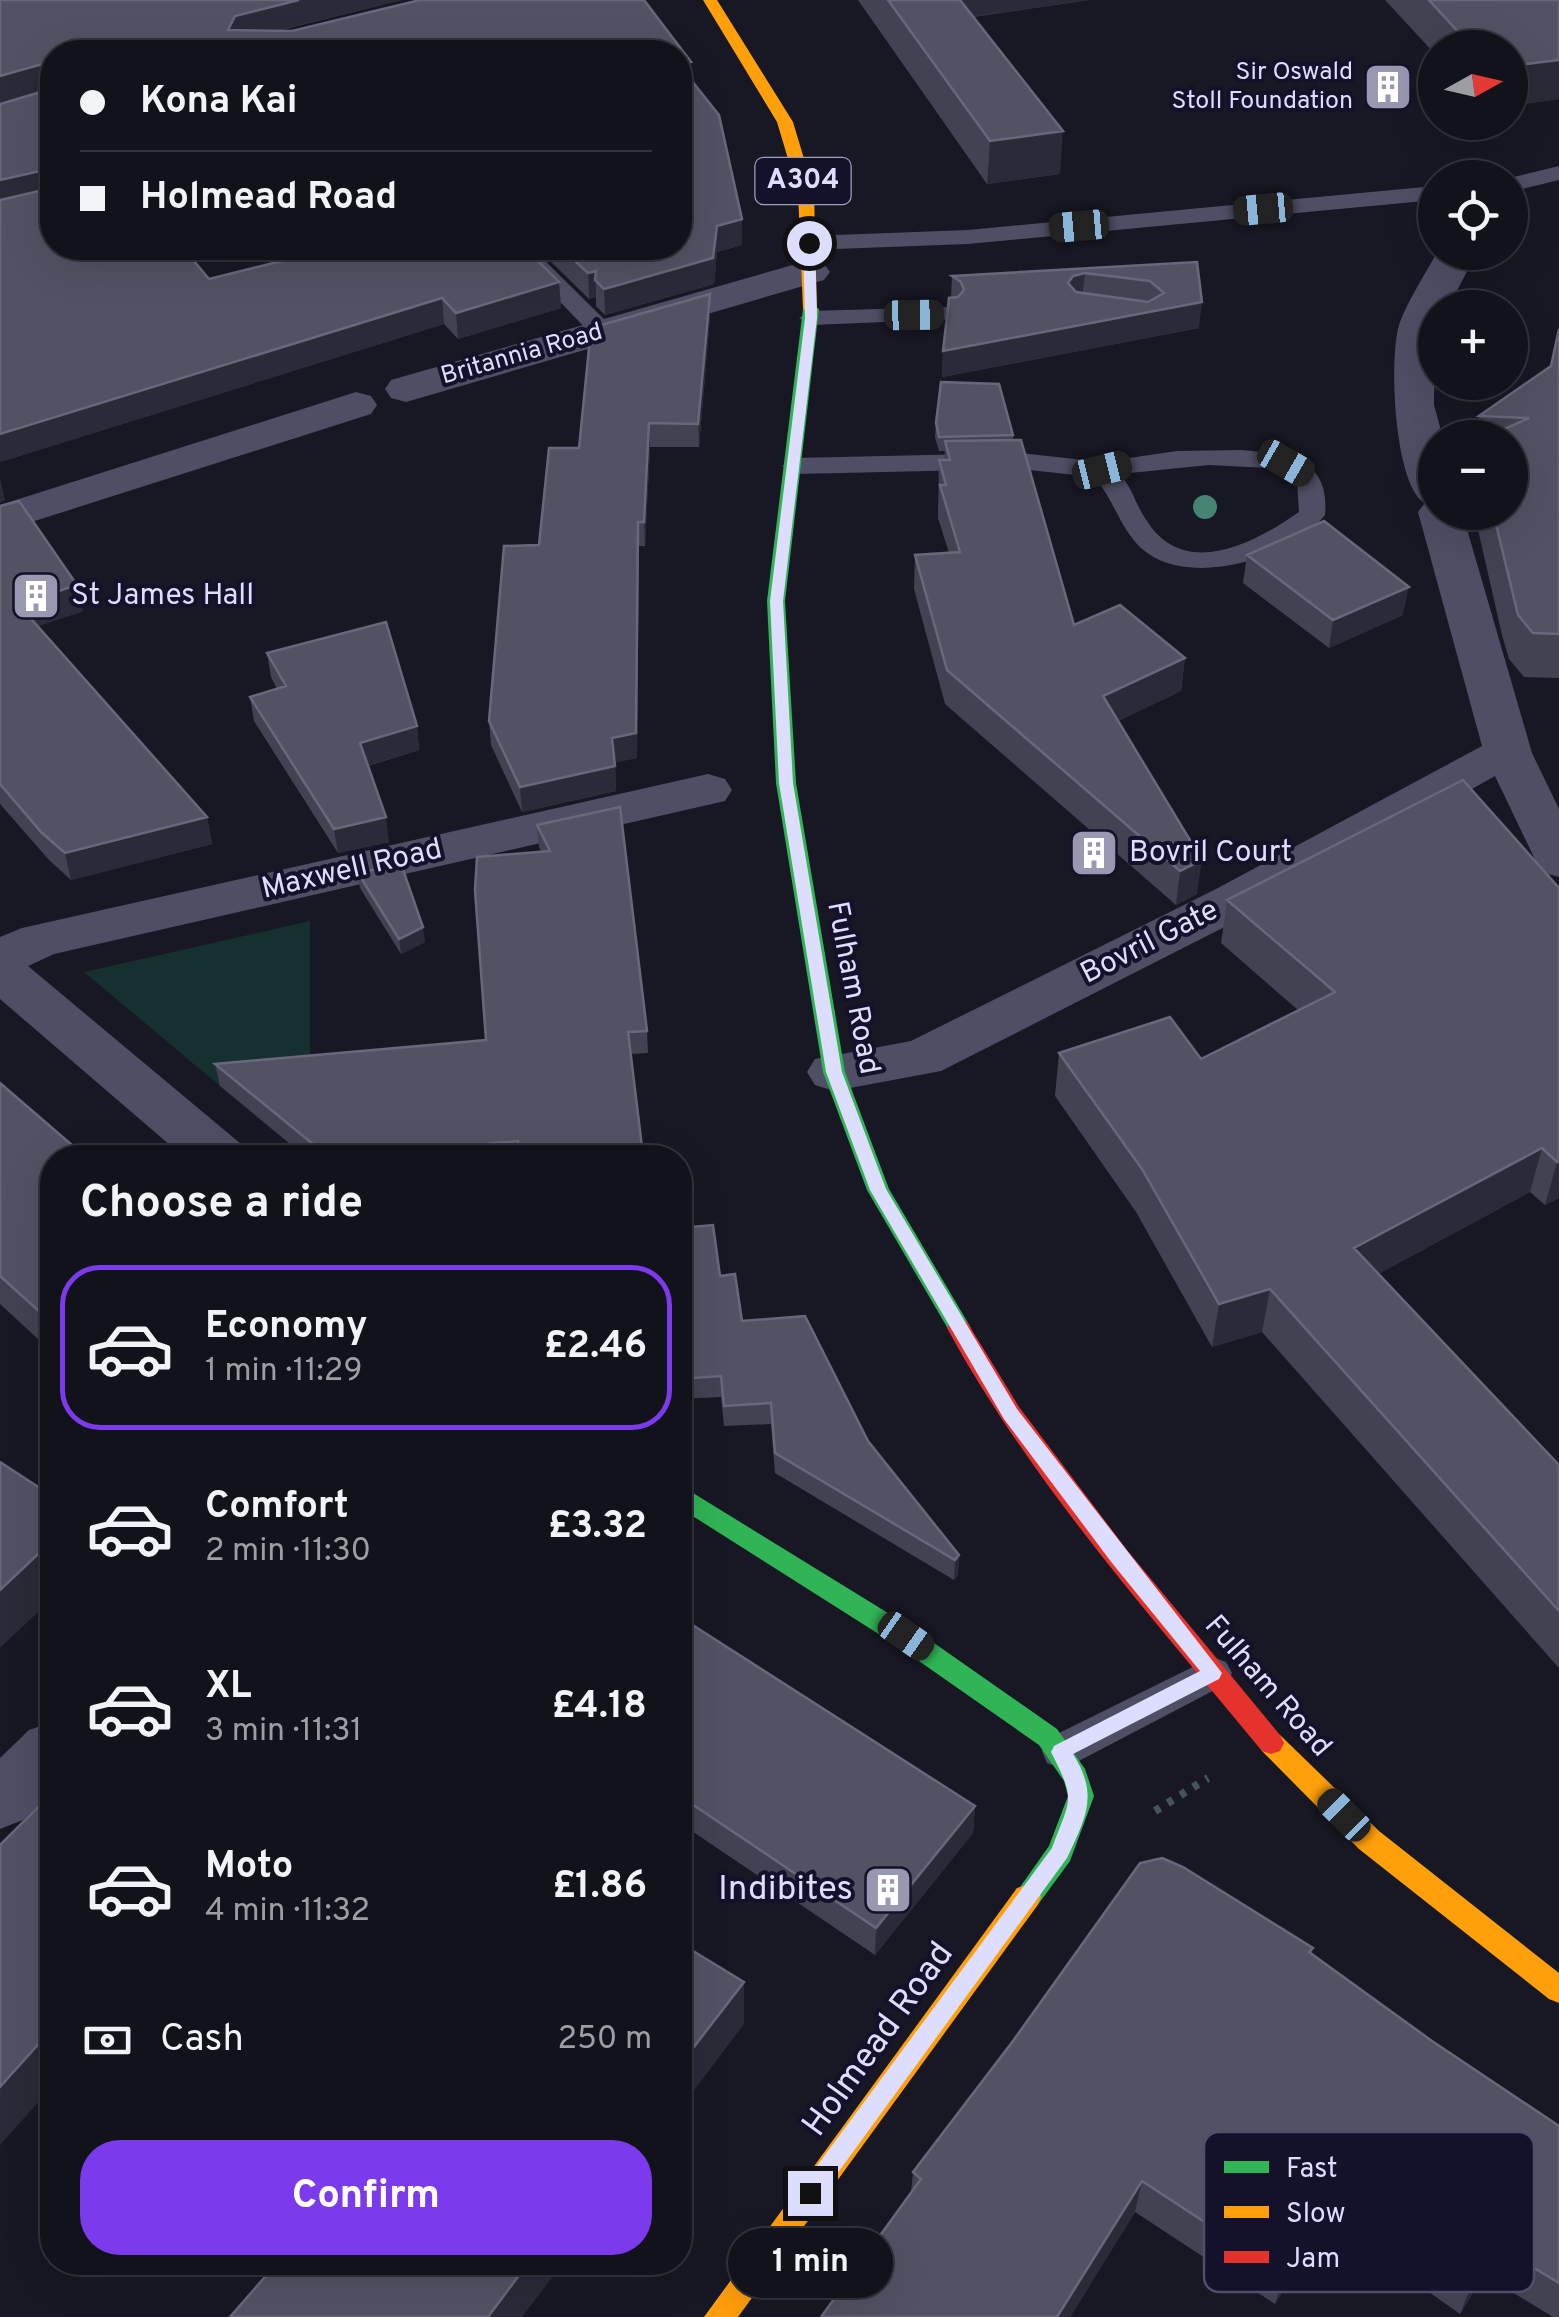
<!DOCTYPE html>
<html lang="en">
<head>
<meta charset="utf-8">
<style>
	body { margin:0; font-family:Overpass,sans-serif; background:#1f2028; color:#f1f3f6; height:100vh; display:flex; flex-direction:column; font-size:38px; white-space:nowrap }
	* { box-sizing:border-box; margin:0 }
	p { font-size:32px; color:#9c9ea3 }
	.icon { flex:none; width:55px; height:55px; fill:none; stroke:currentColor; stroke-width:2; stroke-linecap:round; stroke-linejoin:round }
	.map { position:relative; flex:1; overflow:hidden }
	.sheet { position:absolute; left:40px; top:1145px; width:652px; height:1130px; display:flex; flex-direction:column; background:#12121b; border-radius:40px; box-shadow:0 10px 40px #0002,0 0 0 2px #31323a }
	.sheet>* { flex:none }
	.top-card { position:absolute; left:40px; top:40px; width:652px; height:220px; border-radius:40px; box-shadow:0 10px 40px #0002,0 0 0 2px #31323a; display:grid; align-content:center; height:220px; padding:0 40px; background:#12121b }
	.needle { width:65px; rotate:82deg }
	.tools { position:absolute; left:1418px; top:30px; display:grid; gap:20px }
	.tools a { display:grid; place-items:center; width:110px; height:110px; border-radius:50%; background:#12121b; box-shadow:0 10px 40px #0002,0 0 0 2px #31323a; font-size:50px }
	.end { position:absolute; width:45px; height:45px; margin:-22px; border:12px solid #ddddfd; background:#111; box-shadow:0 0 0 5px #111 }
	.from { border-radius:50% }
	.bubble { position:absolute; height:70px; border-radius:35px; background:#12121b; box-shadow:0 10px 40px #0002,0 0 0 2px #31323a; font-size:32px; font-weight:700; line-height:70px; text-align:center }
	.car { position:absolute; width:30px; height:60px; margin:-30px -15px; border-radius:12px; box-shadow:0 0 8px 2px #0007; background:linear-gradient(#222 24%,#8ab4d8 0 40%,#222 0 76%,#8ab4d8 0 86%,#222 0) }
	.top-card b { display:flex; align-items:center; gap:35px; height:95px; font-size:38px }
	.top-card b+b { border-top:2px solid #31323a }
	.top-card i { width:25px; height:25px; background:#f1f3f6 }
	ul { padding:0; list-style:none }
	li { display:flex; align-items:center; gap:30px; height:165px; margin:0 20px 15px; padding:0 20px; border:5px solid transparent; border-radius:40px }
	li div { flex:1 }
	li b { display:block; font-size:38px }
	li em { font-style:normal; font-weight:700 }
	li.active { border-color:#7c3aed }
	li>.icon { width:90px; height:90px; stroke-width:1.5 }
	h2 { padding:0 40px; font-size:45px; line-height:120px }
	.pay { display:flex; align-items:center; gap:25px; height:110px; padding:0 40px; font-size:38px }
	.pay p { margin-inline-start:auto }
	.cta { display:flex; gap:20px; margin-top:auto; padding:20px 40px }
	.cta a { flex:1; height:115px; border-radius:40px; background:#7c3aed; color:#fff; font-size:40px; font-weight:700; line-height:115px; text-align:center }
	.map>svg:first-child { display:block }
	.green { fill:#15302e }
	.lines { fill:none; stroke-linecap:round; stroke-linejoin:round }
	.path { stroke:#46545f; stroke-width:8; stroke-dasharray:6 9; stroke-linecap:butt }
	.lane { fill:#4e4f64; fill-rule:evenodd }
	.street { fill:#4e4f64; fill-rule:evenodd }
	.fast { fill:#30b455; fill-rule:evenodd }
	.slow { fill:#ff9f0a; fill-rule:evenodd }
	.jam { fill:#e5322d; fill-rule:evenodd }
	.tree { fill:#458472 }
	.wall { fill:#424252 }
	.shaded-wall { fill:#2a2a38 }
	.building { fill:#525264; stroke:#68687c; stroke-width:2.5; fill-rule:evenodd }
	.route { fill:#ddddfd }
	.labels { text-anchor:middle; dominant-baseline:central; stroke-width:8; stroke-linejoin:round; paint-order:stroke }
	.far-poi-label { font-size:25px; fill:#ddddfd; stroke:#13122a; text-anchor:end }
	.far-street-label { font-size:25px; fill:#ddddfd; stroke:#13122a }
	.shield { fill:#13122a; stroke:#a0a0be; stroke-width:2.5 }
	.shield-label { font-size:28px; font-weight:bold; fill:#ddddfd }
	.poi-label { font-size:30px; fill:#ddddfd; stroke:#13122a; text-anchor:start }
	.street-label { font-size:30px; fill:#ddddfd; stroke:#13122a }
	.near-poi-label { font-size:35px; fill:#ddddfd; stroke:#13122a; text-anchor:end }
	.near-street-label { font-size:35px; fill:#ddddfd; stroke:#13122a }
	.key { fill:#13122a; stroke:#504f69; stroke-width:2.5 }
	.key-label { font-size:28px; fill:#ddddfd }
</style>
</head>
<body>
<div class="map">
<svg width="1559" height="2317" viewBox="0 0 1559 2317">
	<rect width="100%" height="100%" fill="#181824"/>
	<path class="green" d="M310 921V1078L220 1086 84 972Z"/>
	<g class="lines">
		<path class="path" d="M1155 1811 1208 1778"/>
		<path class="lane" d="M1559 166V180L1510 192V178Z
			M1435 186V200L968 244 809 250 797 243 809 236 968 230Z
			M508 248H532L611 326 614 331 611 336H593Z
			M948 307 957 309 960 314 957 319 811 325 799 318 811 311Z
			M1241 450C1287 454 1330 457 1325 515 1291 559 1186 590 1141 548 1119 527 1114 499 1094 477L1020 469 795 474 782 466 795 458 1020 453 1102 462 1177 451ZM1209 465 1268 468 1297 482 1299 512C1256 542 1185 581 1147 521 1136 506 1133 489 1120 474Z
			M1213 1657 1226 1662 1232 1673 1226 1684 1075 1763 1061 1768 1047 1763 1042 1751 1047 1739Z"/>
		<path class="street" d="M1437 252H1477L1448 308H1435L1434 405 1443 438H1435V512H1462L1532 753 1559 809V877L1541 872 1495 776 1252 913 941 1071 834 1091 815 1085 807 1072 815 1059 911 1041 1216 889 1482 746 1418 512 1425 503C1394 487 1388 354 1400 322 1409 298 1425 275 1437 252Z
			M810 260 824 264 830 272 824 280 406 402 391 398 385 389 391 380Z
			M356 392 371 396 377 405 371 414 0 532V505Z
			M708 774 725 779 732 790 725 801 54 954 28 966 241 1144 249 1158H185L0 999V937L22 928Z
			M52 1722V1792L23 1820 0 1829V1758L29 1730Z"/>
		<path class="fast" d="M811 304 819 309 785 601 796 783 845 1072 889 1189 971 1328 967 1334H951L867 1190 823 1072 776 783 767 601 803 309Z
			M680 1485 914 1629 1057 1729 1085 1769 1094 1796 1070 1861 1037 1906 1027 1909 1017 1906 1013 1897 1049 1846 1068 1796 1064 1781 1039 1745 896 1645 680 1508Z"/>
		<path class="slow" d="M703 0H717L793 122 814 192 817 313 811 314 803 309 798 192 777 122Z
			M1271 1732 1280 1735 1379 1831 1559 1973V2003L1549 1999 1359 1849 1262 1751 1258 1743 1262 1735Z
			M1027 1885 1037 1888 1041 1897 1037 1906 738 2317H704L1017 1888Z"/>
		<path class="jam" d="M959 1319 967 1322 1019 1407 1127 1550 1280 1735 1284 1743 1280 1751 1271 1754 1262 1751C1151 1616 1031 1482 947 1328L951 1322Z"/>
	</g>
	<circle class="tree" cx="1205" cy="507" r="12"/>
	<path class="wall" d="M0 0H402L277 31H292L420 0H644L691 62V80L719 115 742 219V245L717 252 714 284 605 315 596 306V297L589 299 537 248H680V52H52V248H183L209 279 334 248H525L559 282 561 308 458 339 444 324 0 462V104L51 89 0 102Z
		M858 0H1089L974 17 1060 174 987 184Z
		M1385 0H1559V99L1510 106V48H1435V54Z
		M1197 262 1199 328 942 377 943 351 951 298 952 276Z
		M710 294V317L699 447H650L645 546H639L637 758 615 762 616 791 522 812 491 745 489 721 539 545 579 448Z
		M1559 329V678L1524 677 1509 659 1502 635 1474 512H1510V438H1475L1479 416 1551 366Z
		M936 423 1013 435V440L1074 625 1185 658 1181 691 1118 721 1197 894 1176 905 945 704 914 589 915 555 949 553 938 518 939 460H944L945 451H939L935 437Z
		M0 506 83 611 38 626 207 817 212 844 71 880 49 860 0 804Z
		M1247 555 1403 615 1329 648 1243 583Z
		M267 653 417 726 419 750 368 766 389 842 338 853 254 721 250 697 277 689 271 677Z
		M537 825 647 1031 648 1053 631 1054 643 1158H307L220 1086 215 1064 486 1040 541 852 539 847Z
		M358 873 425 942 401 954 360 888Z
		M1559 888V1198L1545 1205 1530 1192 1378 1274 1559 1465V1668L1262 1332 1212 1347 1136 1212 1055 1096 1059 1053 1201 1059 1298 1010 1221 943 1227 900Z
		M0 1083 52 1158V1352L0 1304Z
		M680 1204 691 1227 720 1276 742 1321 868 1441 959 1555 958 1575 954 1580 775 1473 771 1424 724 1426 721 1397 680 1399Z
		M680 1617 975 1806 973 1833 875 1955 680 1823Z
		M1313 1948 1311 1954 1432 2041 1559 2126V2317H1553L1484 2275 1460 2314 1327 2220 1275 2304 1135 2212 1070 2317H821L911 2192 913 2172Z"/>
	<path class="shaded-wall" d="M299 0H402L238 40 228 30 235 16Z
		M944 0H1089L943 21Z
		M1559 60V99L1510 106V66Z
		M691 62V87L680 89V64Z
		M46 63 51 88 0 102V76Z
		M1063 131 1060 174 987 184 990 141Z
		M49 169 52 194 0 206V180Z
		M742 219V245L717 252 714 284 605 315 604 289 717 226Z
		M596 271V297L589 299 588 273Z
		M1085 273 1082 298 1066 309 1068 283 1073 276Z
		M559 282 561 308 458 339 456 313Z
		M710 294V317L699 447 698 424Z
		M442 298 444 324 0 462V434Z
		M1202 302 1199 328 942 377 943 351Z
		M649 423 650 447 645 546 644 522Z
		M0 478 5 500 0 503Z
		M638 522 637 758 613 763 612 738Z
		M77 585 83 611 24 631 18 604Z
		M1409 587 1403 615 1329 648 1333 620Z
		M1185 658 1181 691 1099 730 1103 696Z
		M417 726 419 750 363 767 360 743Z
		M615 766 616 791 522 812 520 787Z
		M207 817 212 844 71 880 65 853Z
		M386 817 389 842 338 853 334 829Z
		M1202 860 1197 894 1176 905 1180 871Z
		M423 927 425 942 401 954 399 939Z
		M642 1147 643 1158H628Z
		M1542 1148 1530 1192 1345 1292 1354 1248Z
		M1559 1161V1198L1545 1205 1557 1162Z
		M1270 1289 1262 1332 1212 1347 1219 1304Z
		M52 1541V1599L0 1648V1590Z
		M959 1555 958 1575 954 1580 955 1560Z
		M975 1806 973 1833 875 1955 876 1928Z
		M744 1982V2024L680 2109V2065Z
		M52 2029V2087L0 2145V2087Z
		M1142 2181 1135 2212 1070 2317H1057Z
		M1336 2190 1327 2220 1275 2304 1284 2274Z
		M1496 2245 1484 2275 1460 2314 1472 2284Z
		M529 2262H564L522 2317H488Z"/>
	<path class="building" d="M0 0H299L235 16 228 30 292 31 420 0H644L691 62 680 64V52H52V248H183L209 279 334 248H525L559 282 456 313 442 298 0 434V200L48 189 49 169 0 180V104L51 89V67L46 63 0 76Z
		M888 0H960L1063 131 990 141Z
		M1429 0H1559V60L1510 66V48H1473Z
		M680 66 719 115 742 219 717 226 713 258 604 289 595 280 596 271 588 273 561 248H680Z
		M1197 262 1202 302 943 351 949 298 958 297 964 290 961 282 952 276ZM1085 273 1150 281 1164 293 1148 302 1076 292 1068 283 1073 276Z
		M710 294 698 424 649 423 644 522H638L636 733 612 738 615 766 520 787 489 721 504 546 539 545 549 448H579L591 328Z
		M1559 329V634L1533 633 1518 615 1493 512H1510V438H1484L1529 418 1479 416 1551 366Z
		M941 382 999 384 1013 435 939 437 936 423Z
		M1021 440 1074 625 1120 605 1185 658 1103 696 1202 860 1180 871 947 670 915 555 960 552 940 485H946L939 460H950L945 441Z
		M19 501 77 585 18 604 207 817 65 853 42 833 0 784V506Z
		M1324 521 1409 587 1333 620 1247 555Z
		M386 622 417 726 360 743 386 817 334 829 250 697 286 686 267 653Z
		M1463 780 1559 888V1161L1557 1162 1542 1148 1354 1248 1559 1465V1611L1270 1289 1219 1304 1142 1169 1059 1053 1170 1017 1201 1059 1335 992 1227 900Z
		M620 807 647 1031 628 1032 642 1147 628 1158H520L518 1141 330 1158 215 1064 486 1040 475 890 477 857 550 851 537 825Z
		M401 864 423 927 399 939 358 873Z
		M0 1083 87 1158H52V1323L0 1276Z
		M686 1198 691 1227 713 1225 720 1276 735 1274 742 1321 805 1316 868 1441 959 1555 955 1560 775 1453 771 1403 724 1406 721 1376 680 1379V1204Z
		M0 1462 52 1496V1541L0 1590Z
		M680 1617 975 1806 876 1928 680 1796Z
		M52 1793V2029L0 2087V1845Z
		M1162 1858 1183 1867 1313 1948 1309 1952 1432 2041 1559 2126V2283L1496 2245 1472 2284 1336 2190 1284 2274 1142 2181 1057 2317H821L921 2179 913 2172 1013 2041 1140 1863Z
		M680 1943 744 1982 680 2065Z
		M278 2262H529L488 2317H230Z"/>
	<path class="route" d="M809 239 815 243 817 318 783 601 793 783 842 1072 886 1189 1017 1409 1222 1673 1219 1679 1073 1754C1099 1795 1086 1817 1067 1858L818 2200 810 2203 802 2200 799 2193 802 2186 1052 1848C1071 1797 1076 1801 1051 1752L1054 1746 1200 1671 1112 1563 1004 1419 870 1190 826 1072 779 783 770 601 805 318 803 243Z"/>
	<defs>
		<g id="building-square" transform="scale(2.5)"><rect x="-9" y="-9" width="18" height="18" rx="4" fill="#9898b1" stroke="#13122a"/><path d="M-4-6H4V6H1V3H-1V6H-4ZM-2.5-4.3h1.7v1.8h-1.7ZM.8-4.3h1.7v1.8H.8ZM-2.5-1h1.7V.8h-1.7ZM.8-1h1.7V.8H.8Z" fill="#fff"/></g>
	</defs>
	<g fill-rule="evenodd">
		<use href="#building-square" x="1388" y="87"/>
		<use href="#building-square" x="36" y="596"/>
		<use href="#building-square" x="1094" y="853"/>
		<use href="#building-square" x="888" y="1890"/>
	</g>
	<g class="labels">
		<g class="far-poi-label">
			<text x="1353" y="73">Sir Oswald<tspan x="1353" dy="29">Stoll Foundation</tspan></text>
		</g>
		<g class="far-street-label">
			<text transform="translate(522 355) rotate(-16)">Britannia Road</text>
		</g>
		<rect class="shield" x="755.5" y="158" width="95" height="46" rx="8"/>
		<g class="shield-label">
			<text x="803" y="181">A304</text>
		</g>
		<g class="poi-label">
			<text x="71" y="596">St James Hall</text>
			<text x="1129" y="853">Bovril Court</text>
		</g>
		<g class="street-label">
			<text transform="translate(352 870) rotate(-13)">Maxwell Road</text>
			<text transform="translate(1150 943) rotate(-27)">Bovril Gate</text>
			<text transform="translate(852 988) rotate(79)">Fulham Road</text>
			<text transform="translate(1267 1687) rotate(49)">Fulham Road</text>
		</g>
		<g class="near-poi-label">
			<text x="853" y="1890">Indibites</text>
		</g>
		<g class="near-street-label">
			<text transform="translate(879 2040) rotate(-54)">Holmead Road</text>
		</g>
	</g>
	<rect x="1204" y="2132" width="330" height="160" rx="15" class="key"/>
	<rect x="1224" y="2161" width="45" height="12" fill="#30b455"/>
	<rect x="1224" y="2206" width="45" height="12" fill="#ff9f0a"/>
	<rect x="1224" y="2251" width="45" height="12" fill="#e5322d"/>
	<g class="key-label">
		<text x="1286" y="2177">Fast</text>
		<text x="1286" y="2222">Slow</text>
		<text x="1286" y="2267">Jam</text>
	</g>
</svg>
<div class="tools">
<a><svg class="needle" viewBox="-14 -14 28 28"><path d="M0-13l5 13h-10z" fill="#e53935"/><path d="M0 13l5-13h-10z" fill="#9c9ea3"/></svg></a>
<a><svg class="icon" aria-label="locate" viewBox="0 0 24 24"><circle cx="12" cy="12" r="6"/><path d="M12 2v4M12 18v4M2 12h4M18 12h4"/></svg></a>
<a>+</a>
<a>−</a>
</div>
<i class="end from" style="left:809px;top:243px"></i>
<i class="end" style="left:810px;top:2193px"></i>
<div class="bubble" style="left:728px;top:2228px;width:165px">1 min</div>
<i class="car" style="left:1263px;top:209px;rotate:265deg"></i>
<i class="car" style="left:1079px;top:226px;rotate:265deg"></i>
<i class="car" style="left:914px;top:315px;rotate:89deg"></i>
<i class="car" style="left:1286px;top:463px;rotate:120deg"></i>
<i class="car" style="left:1102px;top:470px;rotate:76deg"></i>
<i class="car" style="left:906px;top:1636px;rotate:125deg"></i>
<i class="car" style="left:1344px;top:1815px;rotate:315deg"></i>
<div class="top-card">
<b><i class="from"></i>Kona Kai</b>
<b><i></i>Holmead Road</b>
</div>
<section class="sheet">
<h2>Choose a ride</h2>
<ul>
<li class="active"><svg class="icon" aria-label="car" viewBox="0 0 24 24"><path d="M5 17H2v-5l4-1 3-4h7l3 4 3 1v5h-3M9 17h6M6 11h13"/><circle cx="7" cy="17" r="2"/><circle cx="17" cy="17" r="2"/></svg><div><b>Economy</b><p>1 min · 11:29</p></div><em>£2.46</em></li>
<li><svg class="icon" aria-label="car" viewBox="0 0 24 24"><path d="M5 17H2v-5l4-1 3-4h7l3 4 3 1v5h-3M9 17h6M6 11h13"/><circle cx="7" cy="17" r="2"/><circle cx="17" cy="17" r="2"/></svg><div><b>Comfort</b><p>2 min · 11:30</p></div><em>£3.32</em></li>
<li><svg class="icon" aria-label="car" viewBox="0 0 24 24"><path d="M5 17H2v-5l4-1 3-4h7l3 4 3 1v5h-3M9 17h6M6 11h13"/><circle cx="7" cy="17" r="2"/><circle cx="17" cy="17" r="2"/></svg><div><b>XL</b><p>3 min · 11:31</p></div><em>£4.18</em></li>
<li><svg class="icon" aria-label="car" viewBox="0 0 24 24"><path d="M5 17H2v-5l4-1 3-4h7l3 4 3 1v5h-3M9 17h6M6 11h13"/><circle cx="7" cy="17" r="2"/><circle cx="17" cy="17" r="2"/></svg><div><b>Moto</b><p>4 min · 11:32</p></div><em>£1.86</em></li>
</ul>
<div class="pay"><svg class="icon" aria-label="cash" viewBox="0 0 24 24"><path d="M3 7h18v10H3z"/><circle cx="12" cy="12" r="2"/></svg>Cash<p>250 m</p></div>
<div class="cta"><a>Confirm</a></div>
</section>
</div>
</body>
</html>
